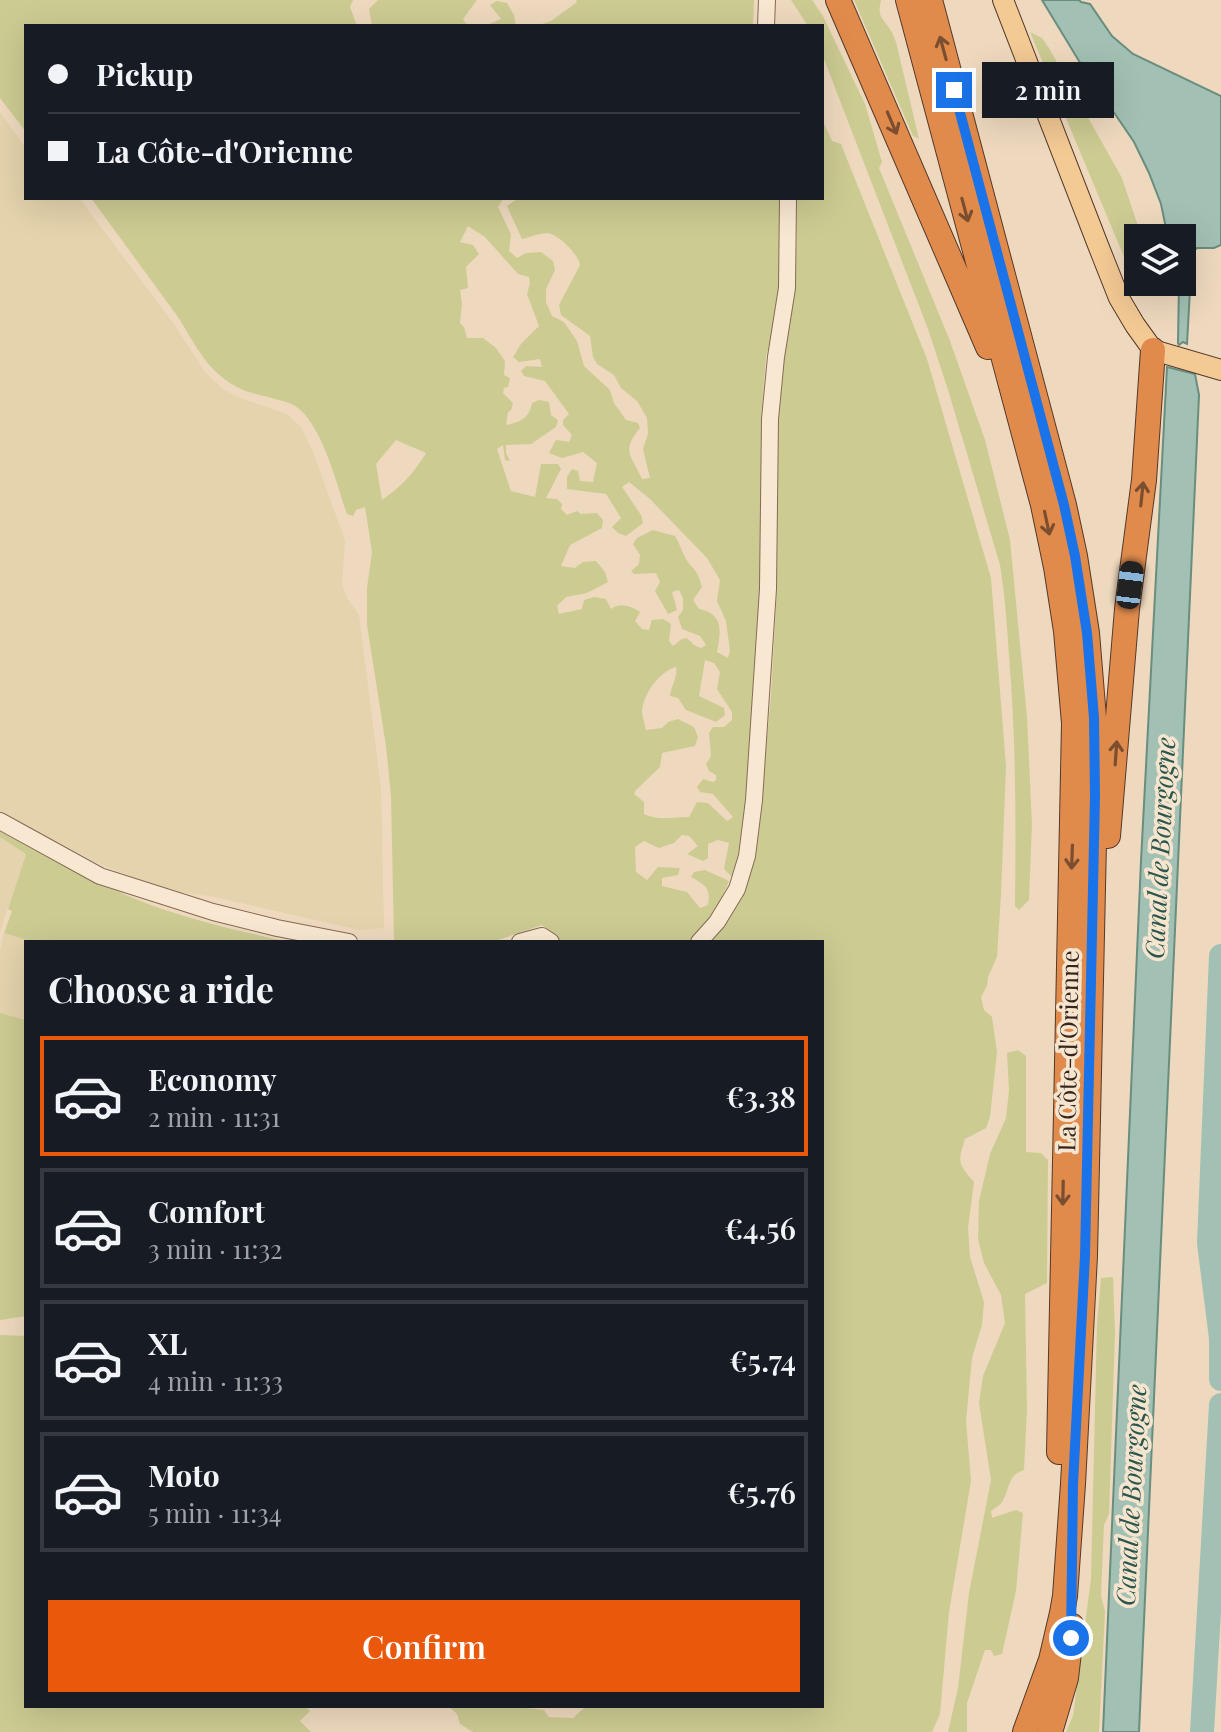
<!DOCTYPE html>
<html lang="en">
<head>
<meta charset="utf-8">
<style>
	body { margin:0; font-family:"Playfair Display",serif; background:#242831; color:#f1f3f6; height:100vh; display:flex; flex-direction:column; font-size:30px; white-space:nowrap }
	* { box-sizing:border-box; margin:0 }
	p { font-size:26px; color:#9ea1a6 }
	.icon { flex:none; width:44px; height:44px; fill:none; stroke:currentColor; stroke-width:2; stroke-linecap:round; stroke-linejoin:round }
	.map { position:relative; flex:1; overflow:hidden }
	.drawer { position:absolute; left:24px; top:940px; width:800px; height:768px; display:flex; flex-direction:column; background:#171b24; border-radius:0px; box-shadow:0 8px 32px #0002 }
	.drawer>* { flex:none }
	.guide { position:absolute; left:24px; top:24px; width:800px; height:176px; border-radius:0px; box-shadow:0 8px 32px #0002; display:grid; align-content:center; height:176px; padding:0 24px; background:#171b24 }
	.controls { position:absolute; left:1124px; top:224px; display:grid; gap:16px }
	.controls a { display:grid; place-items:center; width:72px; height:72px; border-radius:0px; background:#171b24; box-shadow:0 8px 32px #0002; font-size:40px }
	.end { position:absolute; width:36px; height:36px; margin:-18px; border:10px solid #1a73e8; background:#fff; box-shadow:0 0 0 4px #fff }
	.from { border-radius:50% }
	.bubble { position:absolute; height:56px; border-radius:0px; background:#171b24; box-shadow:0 8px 32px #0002; font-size:26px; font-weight:600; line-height:56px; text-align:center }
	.car { position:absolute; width:24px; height:48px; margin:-24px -12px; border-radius:10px; box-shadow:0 0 6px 2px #0007; background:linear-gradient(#222 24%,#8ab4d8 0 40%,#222 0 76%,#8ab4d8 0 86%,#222 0) }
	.guide b { display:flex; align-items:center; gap:28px; height:76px; font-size:30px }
	.guide b+b { border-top:2px solid #363941 }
	.guide i { width:20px; height:20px; background:#f1f3f6 }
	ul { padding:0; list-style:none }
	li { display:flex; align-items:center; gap:24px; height:120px; margin:0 16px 12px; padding:0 8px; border:4px solid #363941; border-radius:0px }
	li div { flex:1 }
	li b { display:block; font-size:30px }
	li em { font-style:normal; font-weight:600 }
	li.on { border-color:#ea580c }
	li>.icon { width:72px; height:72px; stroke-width:1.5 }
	h2 { padding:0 24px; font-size:36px; line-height:96px }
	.action { display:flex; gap:16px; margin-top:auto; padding:16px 24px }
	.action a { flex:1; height:92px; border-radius:0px; background:#ea580c; color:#fff; font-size:32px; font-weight:600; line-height:92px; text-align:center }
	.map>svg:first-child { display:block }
	.farmland { fill:#e4d3ac }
	.green { fill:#cccb92; fill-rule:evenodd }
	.water { fill:#a2c0b3; stroke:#698d7f; stroke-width:2 }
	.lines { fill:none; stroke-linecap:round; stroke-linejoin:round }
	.river { stroke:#a2c0b3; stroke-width:24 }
	.minor-casing { stroke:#866a57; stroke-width:18 }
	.major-casing { stroke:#54392b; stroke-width:22 }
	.highway-casing { stroke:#54392b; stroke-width:26 }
	.minor { stroke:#f9e8d1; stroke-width:16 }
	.major { stroke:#f3c994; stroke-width:20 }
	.highway { stroke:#e08b4c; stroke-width:24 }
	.oneway { stroke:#7a4e2f }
	.route { stroke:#1a73e8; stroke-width:10 }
	.labels { text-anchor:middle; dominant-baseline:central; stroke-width:7; stroke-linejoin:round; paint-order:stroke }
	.street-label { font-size:24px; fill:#36251c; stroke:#f5e5ce }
	.water-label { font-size:26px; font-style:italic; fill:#2b564d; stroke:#f5e5ce }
</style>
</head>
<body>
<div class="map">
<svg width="1221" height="1732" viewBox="0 0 1221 1732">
	<rect width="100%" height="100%" fill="#eed9be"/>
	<path class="farmland" d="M0 112 26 148V198H79L176 327 205 372 224 390 243 399 287 414 301 427 311 447 345 540 342 583 347 598 359 615 381 788 384 928 359 930 215 897 165 890 102 865 0 813Z
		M0 837 26 853 0 932Z
		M4 933 34 942H26V1020L0 1013V950Z"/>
	<path class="green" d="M0 0H353L350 7 357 26H26V132L0 98Z
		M378 0H477L463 19 468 26H372L369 9Z
		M576 0H754L753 26H536L551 21 577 2Z
		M791 0H812L823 16 865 104 882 162 879 168 950 341 985 440 1010 540 1027 717 1032 824 1029 900 1019 910 1015 906C1016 822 1016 739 1009 656 1007 625 1005 595 1000 565L949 393 928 329 822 54V26H808Z
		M854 0H881C877 17 882 17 890 29 893 33 894 38 896 42L919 139 913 136Z
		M497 1 507 3 514 15 516 26H485L501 19 490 5Z
		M1030 32 1042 38 1049 48 1122 178 1142 238H1138V270L1132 276Z
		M822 119 832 141 841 144 927 359 991 578 1006 766 1001 894 997 957 988 977 987 986 981 997 984 1010 992 1017 997 1052 990 1117 986 1128 965 1139C958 1162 957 1163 974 1182L968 1228 970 1257 984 1302 982 1325 972 1358 966 1421 971 1481 949 1612 940 1714 932 1732H473L460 1724 457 1714 448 1706H503L506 1708 516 1707 544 1710 549 1717 573 1718 584 1708 583 1706H822V942H708L742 892 756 853 771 696 777 587 775 516 779 385 794 298 797 239 796 198H822Z
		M91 198H504L498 207 511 234 509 251 517 258 526 253 541 252 553 261 555 270 546 289V302L552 316 564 322 577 341 584 366 610 390 614 403 626 420 638 423 640 428C621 451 631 455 642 479L650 478 643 449 648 434 647 418 637 401 621 388 614 375 597 364 593 357 590 336 561 315 559 305 580 265C579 255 559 235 548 233 541 233 530 237 522 239L507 206 518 198H780L782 260 779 308 766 356 761 419V531L758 653 747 802 738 869 731 876 724 869 729 843 718 840 708 844V858L703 861 687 854 698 846 689 836 682 835 674 843 659 848 644 841 635 847 636 872 647 880 658 867 680 868 678 875 662 878V886L687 892 700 908 708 905C711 887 705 885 691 877L694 872 705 870 729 881C720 904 706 925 688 942H559L558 937 542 925 492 942H397L394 940 391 796 386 746 367 625V588L372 552 365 507 356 510 353 516 347 514C337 485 320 414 289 403 256 392 240 396 212 368 199 354 189 334 178 317 149 277 120 238 91 198ZM468 226 485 237 518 274 529 277 530 283 527 294 539 326 521 344 513 357 519 362 540 359 542 367 526 366 521 371 524 376 545 381 569 414 563 420V425L572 435 569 442 556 440 549 453 562 458 583 452 597 463 593 482 580 481 578 471 572 469 567 477V489L606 494 621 518 612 527 618 533 626 536 643 523 641 515 622 487 629 482 650 499 707 558 720 580 717 601 726 621 730 651 728 658 717 652C721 631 724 614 699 609L693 600 702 587C698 573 697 573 688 562 683 555 680 544 675 536L653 530 637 538 633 544 640 555 639 564 631 571 634 574 656 573 660 582 655 591 668 614 677 610 672 592 679 590 683 598V610L678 617 682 629 700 636 706 645 701 648 694 645 687 638 682 639 673 646 669 641 671 624 663 619 652 620 649 630 642 629 635 621 640 612C631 606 620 602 611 609L606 599 594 597 584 600 582 609 559 614 557 606 566 597 587 593 608 582 605 572 596 561 583 562 575 568 561 566 570 545 602 528 603 520 597 513 581 514 577 511 567 515 561 509 562 504 557 499 546 498 561 469 558 464H541L535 497 511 491 497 449 503 445 505 460 510 461 506 453V445L531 444 556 427 558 420 551 415 549 402 539 400 532 403C529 419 520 422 506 425L508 412 511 410 513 403 503 393 504 388 508 387 510 378 504 375 505 361 496 348 483 338H467L464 327 460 323 462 304 460 290 468 288 466 267 479 254 473 245 460 242ZM396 440 426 453C414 473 401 487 382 500L376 464ZM705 660 714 663 720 672 717 689 732 712V720L724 727H713L709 733 711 756 706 764 709 771 716 775V780L713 782 703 779 697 787 700 792 713 794 733 817 727 821 708 803 697 802 689 817C674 817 657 821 644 814V802L634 794 636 790 660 767 662 753 695 746 698 737 694 727 678 719 668 722 662 728 646 730C645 724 642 717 642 711 644 693 659 672 676 667 678 677 671 686 670 696L678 698 686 710 716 722 725 715 724 708 699 696Z
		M0 831C48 858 97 884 148 904 194 921 243 932 290 942H34L4 933 12 911 8 909 26 854 0 837Z
		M0 1013 26 1020V1316L0 1320Z
		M1018 1050 1026 1056V1152L1041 1153 1048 1160 1047 1283 1025 1294 1027 1410 1024 1470C1007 1475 1010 1490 1002 1502 1000 1505 994 1509 991 1511L992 1518 1016 1510 1023 1513 1016 1591 1002 1654 994 1656 991 1650H985L967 1703V1732H948L958 1688 969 1593 991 1480 979 1403 983 1376 1005 1323 1001 1295 984 1263 978 1239 979 1201 990 1154 1006 1118 1009 1091 1007 1053Z
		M1113 1277 1115 1332 1109 1514 1104 1525 1101 1596 1105 1611 1099 1732H1066L1073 1716 1091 1579 1097 1324 1101 1278Z
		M0 1335 26 1336V1706H305L310 1711 300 1721 311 1732H0Z"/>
	<path class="water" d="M1042 0H1079L1081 2 1090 4 1112 36 1133 54 1221 96V245L1214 248H1197L1192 253 1187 344 1183 342 1179 345 1178 343 1179 282H1182V238H1168L1161 204 1149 173 1134 142 1079 61Z
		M1167 367 1195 374 1199 395 1139 1732H1103L1141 861Z"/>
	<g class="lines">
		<path class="river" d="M1221 956 1209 1243 1221 1338V1379
			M1202 1732 1221 1405"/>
		<g class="minor-casing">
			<path id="minor" d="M766 26 767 0
				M0 821 100 876 213 912 277 928 349 942
				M520 942 542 936 551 942
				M699 942 717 922 737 889 747 856 754 800 768 589 770 419 776 357 787 288 788 198"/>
		</g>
		<g class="major-casing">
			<path id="major" d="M1003 0 1098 245 1119 298 1135 325 1153 350 1221 370"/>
		</g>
		<g class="highway-casing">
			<path id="highway" d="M838 0 988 347
				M908 0 1043 505 1056 567 1066 631 1074 723 1059 1452
				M930 0 1064 505 1075 556 1087 633 1094 718 1095 796 1085 1256 1073 1484 1065 1596 1062 1613 1051 1660 1025 1732
				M1108 836 1127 609 1144 480 1153 350
				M1050 1732 1066 1678 1072 1626"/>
		</g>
		<use href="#minor" class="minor"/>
		<use href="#major" class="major"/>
		<use href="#highway" class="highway"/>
	</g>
	<defs><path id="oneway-shaft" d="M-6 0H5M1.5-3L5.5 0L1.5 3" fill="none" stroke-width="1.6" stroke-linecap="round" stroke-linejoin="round" transform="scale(2)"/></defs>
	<g class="oneway">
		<use href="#oneway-shaft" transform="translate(943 48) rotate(-105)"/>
		<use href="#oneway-shaft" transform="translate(892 123) rotate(67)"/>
		<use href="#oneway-shaft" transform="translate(965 210) rotate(75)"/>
		<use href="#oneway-shaft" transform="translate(1142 494) rotate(-84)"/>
		<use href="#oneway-shaft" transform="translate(1047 523) rotate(78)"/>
		<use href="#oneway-shaft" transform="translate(1116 753) rotate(-86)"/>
		<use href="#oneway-shaft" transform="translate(1072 857) rotate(92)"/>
		<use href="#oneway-shaft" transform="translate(1063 1193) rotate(91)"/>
	</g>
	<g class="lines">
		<path class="route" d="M954 90 1064 505 1075 556 1087 633 1094 718 1095 796 1085 1256 1073 1484 1071 1638"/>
	</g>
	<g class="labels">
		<g class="street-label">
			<text transform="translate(1067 1051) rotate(-89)">La Côte-d'Orienne</text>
		</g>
		<g class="water-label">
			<text transform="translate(1159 848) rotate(-87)">Canal de Bourgogne</text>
			<text transform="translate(1130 1495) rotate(-87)">Canal de Bourgogne</text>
		</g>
	</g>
</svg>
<div class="controls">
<a><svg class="icon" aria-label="layers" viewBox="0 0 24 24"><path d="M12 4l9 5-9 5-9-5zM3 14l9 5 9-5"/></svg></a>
</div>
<i class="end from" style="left:1071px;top:1638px"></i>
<i class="end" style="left:954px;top:90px"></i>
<div class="bubble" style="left:982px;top:62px;width:132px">2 min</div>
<i class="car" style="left:1130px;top:585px;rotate:7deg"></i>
<div class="guide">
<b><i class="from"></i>Pickup</b>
<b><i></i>La Côte-d'Orienne</b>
</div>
<section class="drawer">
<h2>Choose a ride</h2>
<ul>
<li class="on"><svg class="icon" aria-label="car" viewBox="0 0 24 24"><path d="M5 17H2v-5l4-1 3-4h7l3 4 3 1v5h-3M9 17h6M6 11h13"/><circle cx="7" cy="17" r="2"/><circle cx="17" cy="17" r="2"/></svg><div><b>Economy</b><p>2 min · 11:31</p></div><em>€3.38</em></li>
<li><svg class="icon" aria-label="car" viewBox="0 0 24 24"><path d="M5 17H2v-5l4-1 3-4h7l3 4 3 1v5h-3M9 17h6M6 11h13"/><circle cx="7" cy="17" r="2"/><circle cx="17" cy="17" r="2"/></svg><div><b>Comfort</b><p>3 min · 11:32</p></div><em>€4.56</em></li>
<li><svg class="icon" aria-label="car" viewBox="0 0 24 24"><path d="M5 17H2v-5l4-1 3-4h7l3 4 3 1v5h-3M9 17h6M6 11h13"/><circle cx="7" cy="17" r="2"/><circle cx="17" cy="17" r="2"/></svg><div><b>XL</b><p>4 min · 11:33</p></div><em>€5.74</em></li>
<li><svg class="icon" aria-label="car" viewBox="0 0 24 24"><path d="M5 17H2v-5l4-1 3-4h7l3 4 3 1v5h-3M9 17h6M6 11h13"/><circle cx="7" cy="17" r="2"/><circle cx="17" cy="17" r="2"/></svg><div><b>Moto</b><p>5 min · 11:34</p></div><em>€5.76</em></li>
</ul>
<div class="action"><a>Confirm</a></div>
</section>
</div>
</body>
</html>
